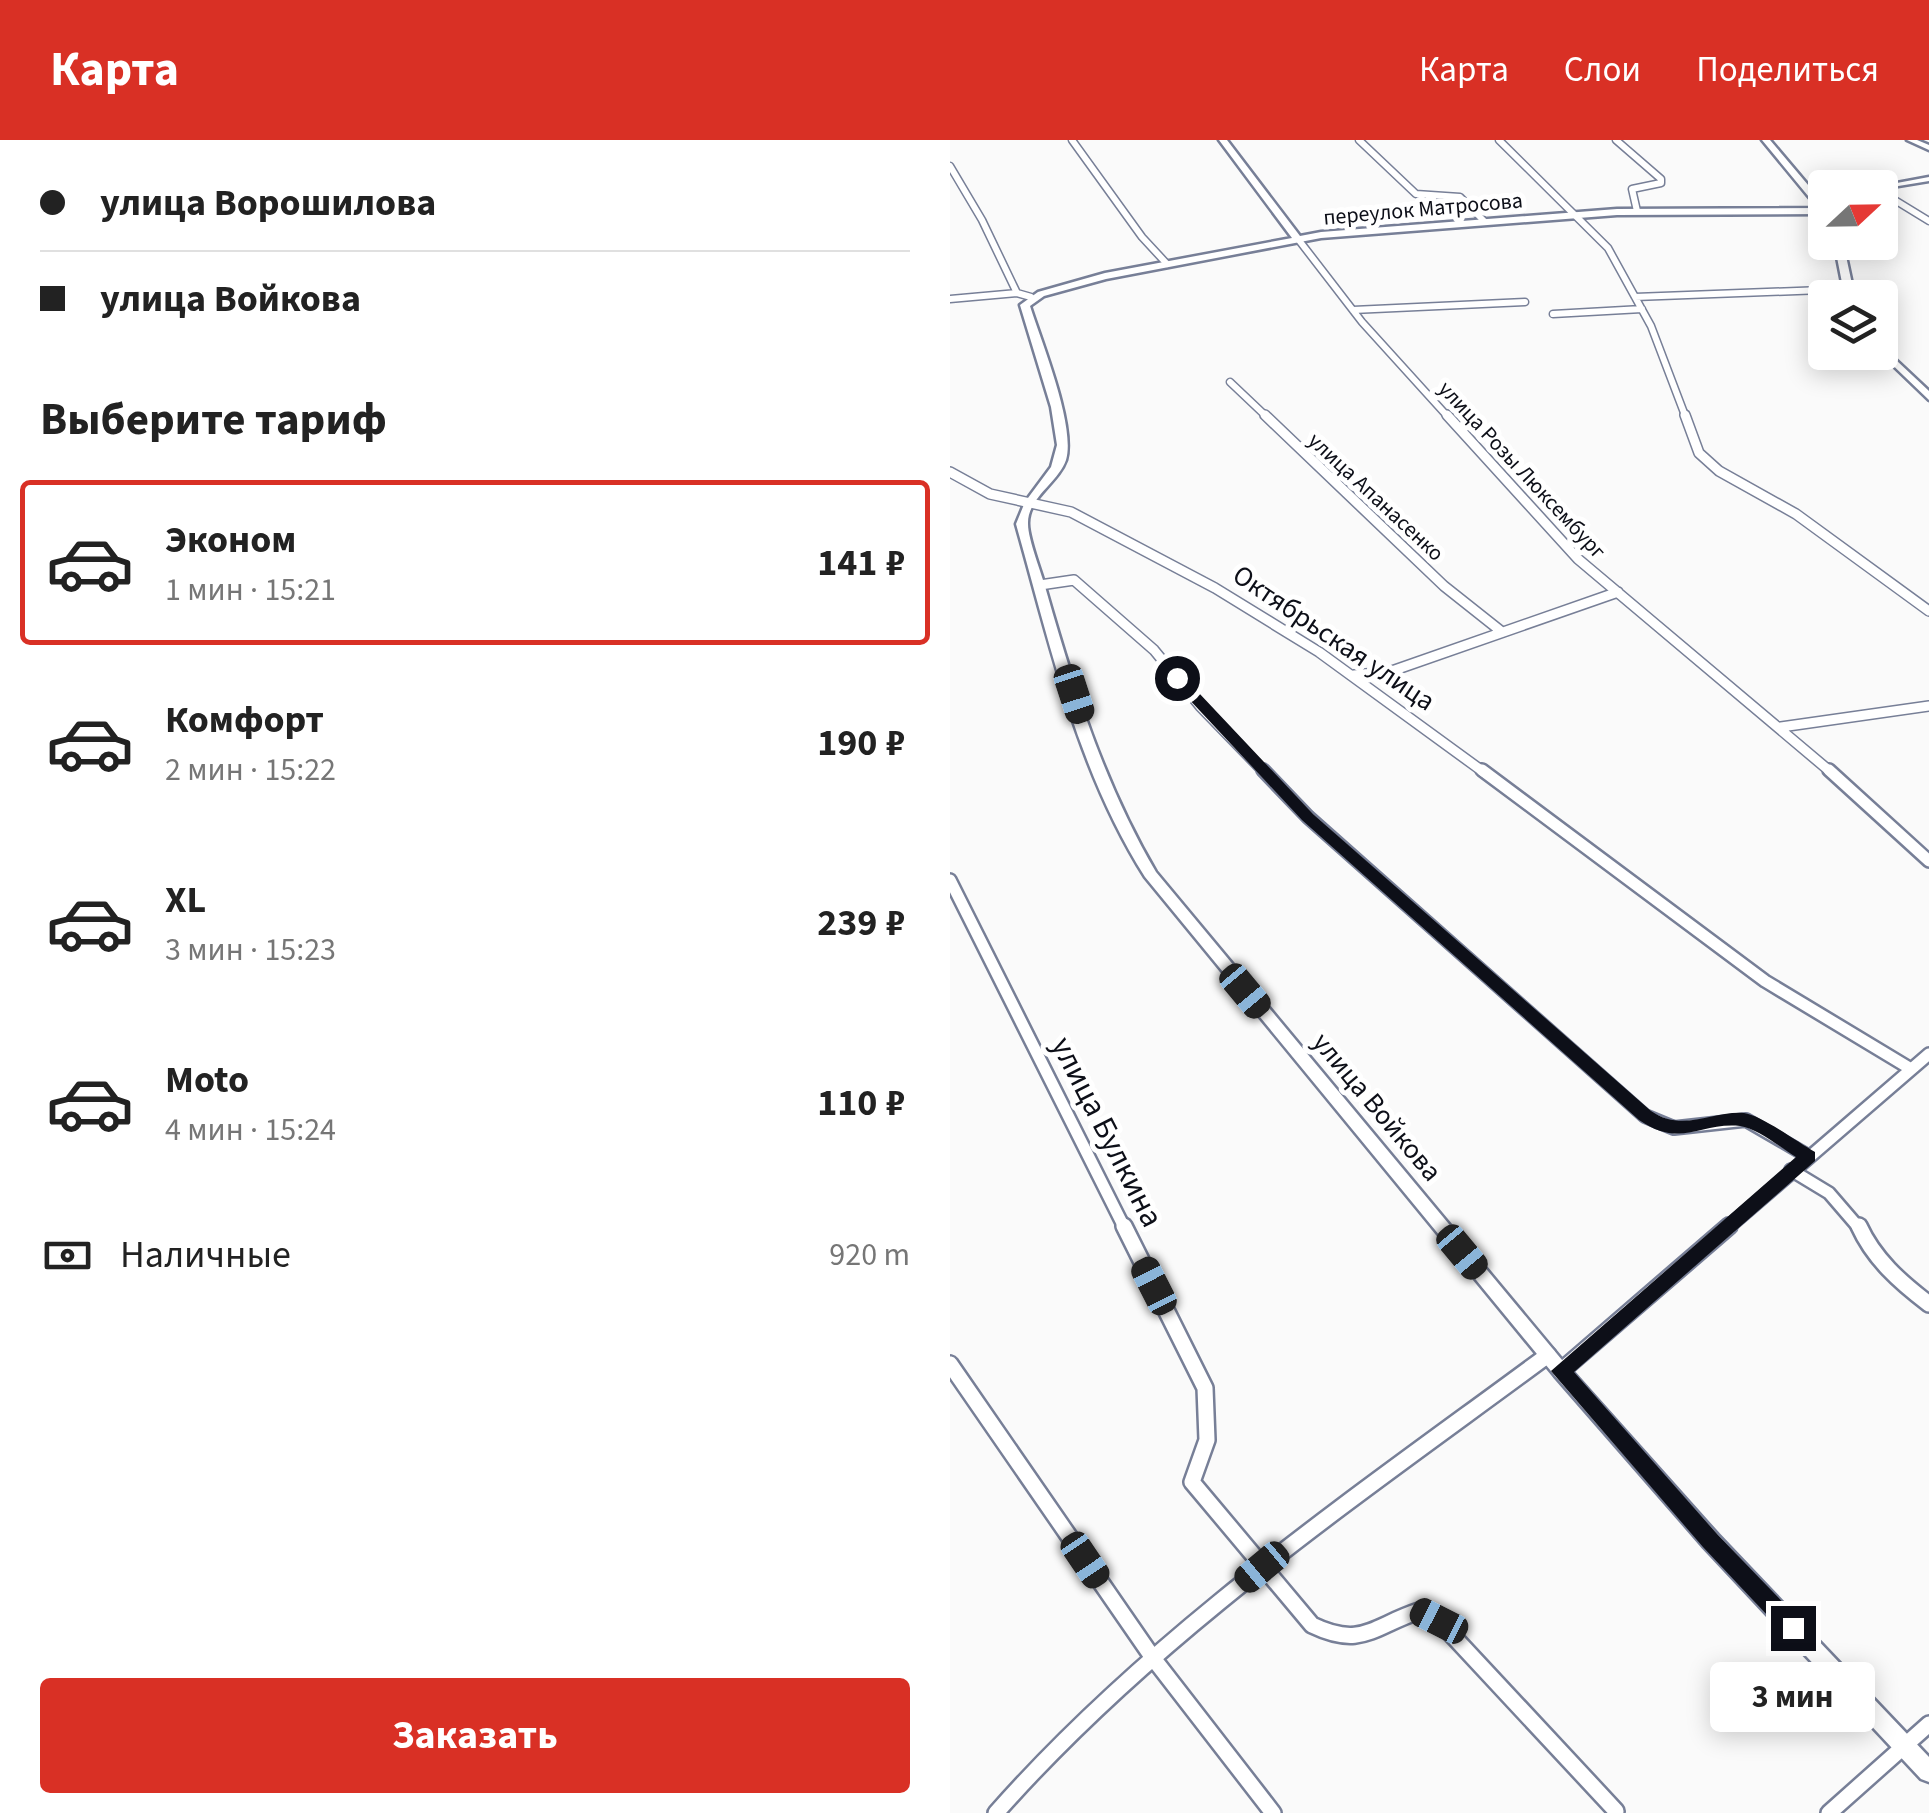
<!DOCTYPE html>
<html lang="ru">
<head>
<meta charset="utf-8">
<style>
	body { margin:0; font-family:"Source Sans 3",sans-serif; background:#f6f6f6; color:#222; height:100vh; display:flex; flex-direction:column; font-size:38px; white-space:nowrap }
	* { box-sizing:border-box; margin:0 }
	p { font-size:32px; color:#767676 }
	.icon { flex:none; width:55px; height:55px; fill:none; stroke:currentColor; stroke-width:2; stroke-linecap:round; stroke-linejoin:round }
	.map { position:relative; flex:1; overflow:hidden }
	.details { display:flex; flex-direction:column; background:#fff; width:950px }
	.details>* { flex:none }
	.banner { display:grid; align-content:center; height:220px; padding:0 40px; background:#fff }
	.needle { width:65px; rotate:68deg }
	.fabs { position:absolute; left:858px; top:30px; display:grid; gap:20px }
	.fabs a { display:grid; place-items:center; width:90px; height:90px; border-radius:10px; background:#fff; box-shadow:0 5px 25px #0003; font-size:50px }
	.end { position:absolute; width:45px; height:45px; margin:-22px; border:12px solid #0d0f18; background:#fff; box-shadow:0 0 0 5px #fff }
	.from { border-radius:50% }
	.bubble { position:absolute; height:70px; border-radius:10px; background:#fff; box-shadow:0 5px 25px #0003; font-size:32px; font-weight:700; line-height:70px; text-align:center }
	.car { position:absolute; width:30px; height:60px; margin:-30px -15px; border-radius:12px; box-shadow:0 0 8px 2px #0007; background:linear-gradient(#222 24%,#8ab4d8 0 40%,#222 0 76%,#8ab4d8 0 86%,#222 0) }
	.banner b { display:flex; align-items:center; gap:35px; height:95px; font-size:38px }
	.banner b+b { border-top:2px solid #e0e0e0 }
	.banner i { width:25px; height:25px; background:#222 }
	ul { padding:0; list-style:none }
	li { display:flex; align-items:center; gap:30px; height:165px; margin:0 20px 15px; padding:0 20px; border:5px solid transparent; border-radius:10px }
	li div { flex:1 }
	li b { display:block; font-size:38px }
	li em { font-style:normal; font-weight:700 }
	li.active { border-color:#d93025 }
	li>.icon { width:90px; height:90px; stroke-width:1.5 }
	h2 { padding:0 40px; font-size:45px; line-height:120px }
	.pay { display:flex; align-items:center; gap:25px; height:110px; padding:0 40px; font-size:38px }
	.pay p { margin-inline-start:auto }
	.button { display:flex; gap:20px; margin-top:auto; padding:20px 40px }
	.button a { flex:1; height:115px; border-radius:10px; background:#d93025; color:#fff; font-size:40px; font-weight:700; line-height:115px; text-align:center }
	header { display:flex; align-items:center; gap:60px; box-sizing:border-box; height:140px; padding:0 50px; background:#d93025; color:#fff }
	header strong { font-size:48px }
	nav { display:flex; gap:55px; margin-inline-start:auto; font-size:35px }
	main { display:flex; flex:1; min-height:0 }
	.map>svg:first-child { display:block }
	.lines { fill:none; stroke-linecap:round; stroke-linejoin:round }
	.minor-far3-casing { stroke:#777f97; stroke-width:9 }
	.minor-far2-casing { stroke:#777f97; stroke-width:12 }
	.minor-far1-casing { stroke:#777f97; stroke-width:16 }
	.minor-casing { stroke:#777f97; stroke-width:20 }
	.tertiary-casing { stroke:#777f97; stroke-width:5 }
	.secondary-casing { stroke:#777f97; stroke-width:5 }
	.minor-far3 { stroke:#fff; stroke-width:6 }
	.minor-far2 { stroke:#fff; stroke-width:9 }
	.minor-far1 { stroke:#fff; stroke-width:11 }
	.minor { stroke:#fff; stroke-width:15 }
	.tertiary { fill:#fff; fill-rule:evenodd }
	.secondary { fill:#fff; fill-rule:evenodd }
	.route { fill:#0d0f18 }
	.labels { text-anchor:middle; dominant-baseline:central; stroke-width:10; stroke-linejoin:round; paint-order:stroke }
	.far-street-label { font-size:22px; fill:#0d0f18; stroke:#fff }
	.street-label { font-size:28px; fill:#0d0f18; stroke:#fff }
	.near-street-label { font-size:32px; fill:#0d0f18; stroke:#fff }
</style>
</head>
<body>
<header>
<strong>Карта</strong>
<nav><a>Карта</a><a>Слои</a><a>Поделиться</a></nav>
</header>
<main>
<section class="details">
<div class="banner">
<b><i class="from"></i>улица Ворошилова</b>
<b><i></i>улица Войкова</b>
</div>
<h2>Выберите тариф</h2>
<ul>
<li class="active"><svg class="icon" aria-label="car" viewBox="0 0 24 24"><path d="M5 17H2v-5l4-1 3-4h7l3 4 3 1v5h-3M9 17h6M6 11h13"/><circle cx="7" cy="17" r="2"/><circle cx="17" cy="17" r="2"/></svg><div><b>Эконом</b><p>1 мин · 15:21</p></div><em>141 ₽</em></li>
<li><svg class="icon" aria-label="car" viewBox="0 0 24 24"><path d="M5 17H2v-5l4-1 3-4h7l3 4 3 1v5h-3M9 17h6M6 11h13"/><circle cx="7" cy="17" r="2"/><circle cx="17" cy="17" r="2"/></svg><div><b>Комфорт</b><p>2 мин · 15:22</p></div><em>190 ₽</em></li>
<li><svg class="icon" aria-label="car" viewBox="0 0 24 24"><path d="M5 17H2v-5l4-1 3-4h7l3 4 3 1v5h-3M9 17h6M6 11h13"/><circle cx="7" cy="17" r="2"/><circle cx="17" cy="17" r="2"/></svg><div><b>XL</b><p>3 мин · 15:23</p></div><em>239 ₽</em></li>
<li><svg class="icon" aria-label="car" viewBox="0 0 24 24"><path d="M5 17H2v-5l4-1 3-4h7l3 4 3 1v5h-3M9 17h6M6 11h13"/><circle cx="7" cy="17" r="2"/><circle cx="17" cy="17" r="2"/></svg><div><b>Moto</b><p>4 мин · 15:24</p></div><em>110 ₽</em></li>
</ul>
<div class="pay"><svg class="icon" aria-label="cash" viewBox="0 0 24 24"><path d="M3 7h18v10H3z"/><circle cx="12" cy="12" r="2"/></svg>Наличные<p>920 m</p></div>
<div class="button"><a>Заказать</a></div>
</section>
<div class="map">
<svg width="979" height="1673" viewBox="0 0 979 1673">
	<rect width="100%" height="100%" fill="#fafafa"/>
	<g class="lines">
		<g class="minor-far3-casing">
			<path id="minor-far3" d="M122 0 192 97 217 124
				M409 0 466 54 510 57 534 81
				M549 0 658 108 701 186 736 278
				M666 0 711 39V43L682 49 687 71
				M0 26 32 80 67 153 81 157
				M930 51 979 81
				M348 99 412 182 499 278
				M685 157 898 149
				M0 159 67 153
				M403 170 575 162
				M603 174 692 169
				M280 242 318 278"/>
		</g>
		<g class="minor-far2-casing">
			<path id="minor-far2" d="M315 275 494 446 552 492
				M497 275 628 419 882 633
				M735 275 749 313 769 331 846 374 979 471
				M0 332 40 354 121 372 265 448 369 512 535 633
				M90 445 124 440 204 510 250 566 315 633
				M404 535 439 532 668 452
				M831 587 979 566"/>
		</g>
		<g class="minor-far1-casing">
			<path id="minor-far1" d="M313 630 358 677 695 976 724 988 796 980 858 1016
				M532 630 815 841 961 929
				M879 630 979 721
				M0 740 175 1089
				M841 1030 879 1053 910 1089
				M776 1089 979 914"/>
		</g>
		<g class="minor-casing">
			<path id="minor" d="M174 1086 255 1248 257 1300 242 1342 362 1485C412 1509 423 1486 469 1471L489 1481 666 1671
				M909 1086C924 1119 950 1142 979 1164
				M0 1224 203 1518 323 1673
				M611 1231 779 1086
				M46 1673C205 1493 406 1357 598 1215
				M879 1673 979 1584"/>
		</g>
		<g class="tertiary-casing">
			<path id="tertiary" d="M957 0H967L979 5V10Z
				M979 37V41L930 49V48H920Z"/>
		</g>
		<g class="secondary-casing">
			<path id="secondary" d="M269 0H277L350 96 371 92 667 69 868 68 812 0H820L875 65V74L667 75 371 98 156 139 94 156 80 166C91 201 126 286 116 320 108 343 77 358 78 384 78 400 92 434 96 450 124 548 154 644 206 732L617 1226 768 1395 979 1617V1642L971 1639 754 1407 605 1236 195 737C127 630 100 504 66 384L75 362 101 327 107 305 101 267 70 165 88 152 155 133 342 98Z
				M884 102H893L905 158H895Z
				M930 205 979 251V260L929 212Z"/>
		</g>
		<use href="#minor-far3" class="minor-far3"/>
		<use href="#minor-far2" class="minor-far2"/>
		<use href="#minor-far1" class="minor-far1"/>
		<use href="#minor" class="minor"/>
		<use href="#tertiary" class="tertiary"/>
		<use href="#secondary" class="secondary"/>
	</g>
	<path class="route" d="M222 535H232L363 674 701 971C733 993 761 971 794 973 811 975 849 1003 865 1012V1021L624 1232 768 1395 851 1481 854 1488 851 1494H835L753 1407 601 1231 846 1017C831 1008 807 988 790 986 750 982 731 1009 689 980L352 680 222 541Z"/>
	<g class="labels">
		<g class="far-street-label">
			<text transform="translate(473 69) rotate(-5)">переулок Матросова</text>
			<text transform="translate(572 330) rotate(47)">улица Розы Люксембург</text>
			<text transform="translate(426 357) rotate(43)">улица Апанасенко</text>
		</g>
		<g class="street-label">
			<text transform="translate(384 498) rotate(34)">Октябрьская улица</text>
			<text transform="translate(427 967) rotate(50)">улица Войкова</text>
		</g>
		<g class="near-street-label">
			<text transform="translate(157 992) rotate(63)">улица Булкина</text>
		</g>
	</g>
</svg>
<div class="fabs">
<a><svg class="needle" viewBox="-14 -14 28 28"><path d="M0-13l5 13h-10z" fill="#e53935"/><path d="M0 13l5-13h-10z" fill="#767676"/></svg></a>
<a><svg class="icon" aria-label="layers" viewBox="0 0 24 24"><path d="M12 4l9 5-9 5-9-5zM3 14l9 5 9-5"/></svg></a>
</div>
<i class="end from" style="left:227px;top:538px"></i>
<i class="end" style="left:843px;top:1488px"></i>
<div class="bubble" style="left:760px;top:1522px;width:165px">3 мин</div>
<i class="car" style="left:124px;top:554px;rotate:162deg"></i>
<i class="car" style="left:295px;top:851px;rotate:140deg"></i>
<i class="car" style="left:512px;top:1112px;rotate:140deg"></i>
<i class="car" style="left:204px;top:1146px;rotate:333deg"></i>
<i class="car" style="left:135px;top:1420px;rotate:146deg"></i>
<i class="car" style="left:312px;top:1427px;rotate:230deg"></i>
<i class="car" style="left:489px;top:1481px;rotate:297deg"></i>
</div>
</main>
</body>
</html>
